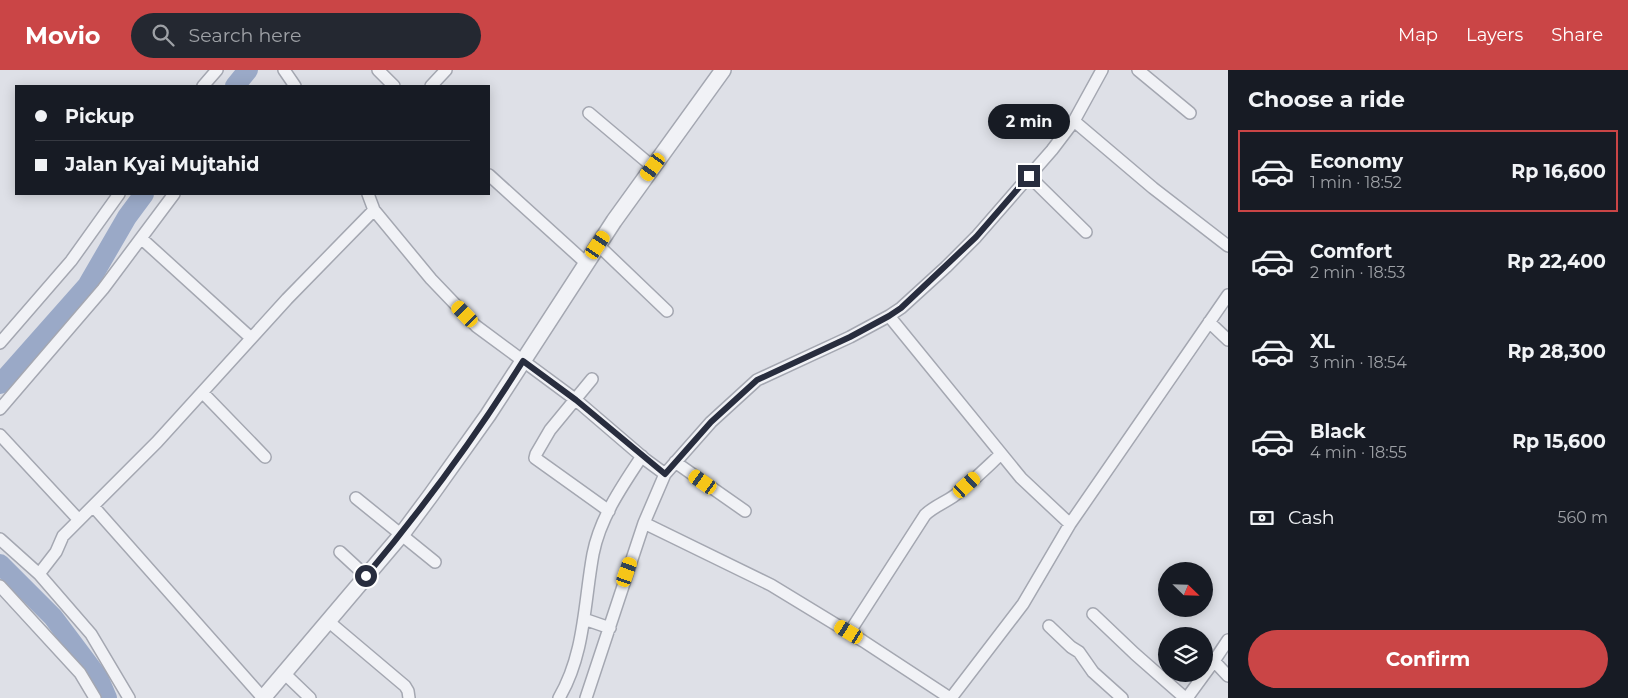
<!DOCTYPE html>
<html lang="en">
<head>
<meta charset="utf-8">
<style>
	body { margin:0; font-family:Montserrat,sans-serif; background:#242831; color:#f1f3f6; height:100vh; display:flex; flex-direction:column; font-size:19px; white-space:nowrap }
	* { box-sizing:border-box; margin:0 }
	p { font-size:16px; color:#9ea1a6 }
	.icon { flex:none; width:28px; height:28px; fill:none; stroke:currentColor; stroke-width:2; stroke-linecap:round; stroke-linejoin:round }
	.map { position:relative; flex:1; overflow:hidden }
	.side { display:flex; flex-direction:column; background:#171b24; width:400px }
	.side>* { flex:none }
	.guide { position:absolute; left:15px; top:15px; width:475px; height:110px; border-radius:0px; box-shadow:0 2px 12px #0003; display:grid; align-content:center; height:110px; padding:0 20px; background:#171b24 }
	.needle { width:32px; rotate:113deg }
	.tools { position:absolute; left:1158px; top:492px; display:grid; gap:10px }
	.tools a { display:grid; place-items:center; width:55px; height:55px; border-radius:50%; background:#171b24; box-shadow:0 2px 12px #0003; font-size:25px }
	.end { position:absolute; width:22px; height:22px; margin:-11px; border:6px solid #282d3e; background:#fff; box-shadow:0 0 0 2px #fff }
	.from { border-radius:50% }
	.bubble { position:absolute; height:35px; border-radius:18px; background:#171b24; box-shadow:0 2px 12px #0003; font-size:16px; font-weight:700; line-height:35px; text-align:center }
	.car { position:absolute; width:15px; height:30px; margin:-15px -8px; border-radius:6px; box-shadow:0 0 4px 1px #0007; background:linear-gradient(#f5c518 24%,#345 0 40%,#f5c518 0 76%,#345 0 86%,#f5c518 0) }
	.guide b { display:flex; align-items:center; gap:18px; height:48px; font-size:19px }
	.guide b+b { border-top:1px solid #363941 }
	.guide i { width:12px; height:12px; background:#f1f3f6 }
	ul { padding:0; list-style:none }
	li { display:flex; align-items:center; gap:15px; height:82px; margin:0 10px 8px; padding:0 10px; border:2px solid transparent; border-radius:0px }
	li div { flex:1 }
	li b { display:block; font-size:19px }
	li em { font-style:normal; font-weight:700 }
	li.on { border-color:#ca4546 }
	li>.icon { width:45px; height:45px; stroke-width:1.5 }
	h2 { padding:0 20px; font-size:22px; line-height:60px }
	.pay { display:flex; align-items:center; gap:12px; height:55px; padding:0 20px; font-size:19px }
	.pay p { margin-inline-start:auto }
	.button { display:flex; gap:10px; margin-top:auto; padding:10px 20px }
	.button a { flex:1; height:58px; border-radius:30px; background:#ca4546; color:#fff; font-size:20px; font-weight:700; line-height:58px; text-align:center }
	header { display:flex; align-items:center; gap:30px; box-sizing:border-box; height:70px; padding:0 25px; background:#ca4546; color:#fff }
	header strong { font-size:24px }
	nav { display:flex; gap:28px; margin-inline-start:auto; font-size:18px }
	.search { width:350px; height:45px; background:#242831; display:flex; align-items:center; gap:12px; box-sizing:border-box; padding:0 18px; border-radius:28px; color:#9ea1a6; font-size:19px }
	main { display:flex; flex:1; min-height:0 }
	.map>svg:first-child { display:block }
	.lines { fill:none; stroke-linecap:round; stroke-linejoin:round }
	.river { stroke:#9aa9c7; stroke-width:20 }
	.minor-casing { stroke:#a4a7b1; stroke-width:14 }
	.tertiary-casing { stroke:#a4a7b1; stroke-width:18 }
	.minor { stroke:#f1f2f6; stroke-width:11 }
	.tertiary { stroke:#f1f2f6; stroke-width:15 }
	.route { stroke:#282d3e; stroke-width:6 }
</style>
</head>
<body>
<header>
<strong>Movio</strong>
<div class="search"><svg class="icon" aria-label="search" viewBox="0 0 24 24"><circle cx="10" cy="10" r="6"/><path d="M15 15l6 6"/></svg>Search here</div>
<nav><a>Map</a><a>Layers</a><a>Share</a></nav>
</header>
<main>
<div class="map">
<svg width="1228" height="628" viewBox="0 0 1228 628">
	<rect width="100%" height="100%" fill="#dee0e7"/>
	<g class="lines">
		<path class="river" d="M235 16 248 0
			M0 314 87 216 127 147 144 124
			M0 494 53 547 98 607 107 628"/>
		<g class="minor-casing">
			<path id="minor" d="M284 0 295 16
				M378 0 394 16
				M1138 0 1190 43
				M203 16 217 0
				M431 16 446 0
				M589 43 653 97
				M1074 51 1153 118 1228 176
				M489 105 586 193
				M1029 106 1086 162
				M368 124 374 140 431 209 476 256 576 330 646 390 665 404
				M142 169 251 268
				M598 175 667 241
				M889 246 1021 408 1070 454
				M1209 252 1228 270
				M0 273 71 191 119 124
				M592 309 550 360 536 384 535 388 609 441
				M203 323 265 387
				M0 339 103 219 174 124
				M0 365 79 450
				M675 392 745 441
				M356 428 435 492
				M93 436 263 628
				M644 453 771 515 863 571 950 628
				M0 469 39 504 56 482 63 466 157 372 287 229 374 140
				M340 482 366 506
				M39 504 91 564 129 628
				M0 516 80 603 95 628
				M1093 544 1135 584 1185 628
				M584 549 610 558
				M328 551 405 616 408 621 409 628
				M1049 556 1071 577 1079 582 1093 602 1122 628
				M849 563 925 445C933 437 944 433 954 426 971 413 986 398 1001 384
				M1214 591 1228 570
				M285 604 310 628
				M559 628C585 584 584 533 593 484 600 448 622 416 642 386
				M586 628 644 453 665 404 711 352 757 310 850 267 889 246 901 238 946 197 976 167 1052 80 1074 51 1102 0
				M951 628 1023 534 1070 454 1228 225
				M1187 628 1214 591 1228 606"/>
		</g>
		<g class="tertiary-casing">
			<path id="tertiary" d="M263 628 402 464 431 425 488 345 614 151 723 0"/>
		</g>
		<use href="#minor" class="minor"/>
		<use href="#tertiary" class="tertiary"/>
	</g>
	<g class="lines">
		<path class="route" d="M366 506C423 438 476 366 523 291L576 330 665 404 711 352 757 310 850 267 889 246 901 238 976 167 1029 106"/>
	</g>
</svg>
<div class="tools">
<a><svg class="needle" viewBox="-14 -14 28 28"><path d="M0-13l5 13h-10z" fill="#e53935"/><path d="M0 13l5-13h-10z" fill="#9ea1a6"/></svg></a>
<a><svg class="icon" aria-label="layers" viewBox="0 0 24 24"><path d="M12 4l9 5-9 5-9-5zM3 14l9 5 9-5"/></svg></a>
</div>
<i class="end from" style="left:366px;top:506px"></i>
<i class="end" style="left:1029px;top:106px"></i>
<div class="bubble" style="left:988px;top:34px;width:82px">2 min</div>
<i class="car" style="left:653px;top:97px;rotate:216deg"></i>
<i class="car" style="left:598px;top:175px;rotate:34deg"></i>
<i class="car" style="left:465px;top:244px;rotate:316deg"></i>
<i class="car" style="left:703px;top:412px;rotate:305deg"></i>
<i class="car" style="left:967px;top:415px;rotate:48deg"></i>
<i class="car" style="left:627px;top:502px;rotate:19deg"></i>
<i class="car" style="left:849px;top:562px;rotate:301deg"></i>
<div class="guide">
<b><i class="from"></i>Pickup</b>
<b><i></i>Jalan Kyai Mujtahid</b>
</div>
</div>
<section class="side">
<h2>Choose a ride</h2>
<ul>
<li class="on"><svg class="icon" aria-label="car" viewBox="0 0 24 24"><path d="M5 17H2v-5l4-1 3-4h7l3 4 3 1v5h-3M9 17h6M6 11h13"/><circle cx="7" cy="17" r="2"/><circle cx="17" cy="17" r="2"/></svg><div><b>Economy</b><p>1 min · 18:52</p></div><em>Rp 16,600</em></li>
<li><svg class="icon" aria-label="car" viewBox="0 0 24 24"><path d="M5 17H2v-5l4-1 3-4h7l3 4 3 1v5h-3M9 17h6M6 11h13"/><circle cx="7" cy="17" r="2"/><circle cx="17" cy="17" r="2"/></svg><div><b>Comfort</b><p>2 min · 18:53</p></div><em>Rp 22,400</em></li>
<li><svg class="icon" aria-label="car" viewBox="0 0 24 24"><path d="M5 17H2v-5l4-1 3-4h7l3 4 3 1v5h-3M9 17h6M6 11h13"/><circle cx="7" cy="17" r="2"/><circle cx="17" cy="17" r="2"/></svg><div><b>XL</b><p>3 min · 18:54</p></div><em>Rp 28,300</em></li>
<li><svg class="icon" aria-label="car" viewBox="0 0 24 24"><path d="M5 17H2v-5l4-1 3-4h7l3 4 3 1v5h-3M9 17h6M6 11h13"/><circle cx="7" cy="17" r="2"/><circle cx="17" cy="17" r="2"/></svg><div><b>Black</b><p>4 min · 18:55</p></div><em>Rp 15,600</em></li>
</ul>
<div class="pay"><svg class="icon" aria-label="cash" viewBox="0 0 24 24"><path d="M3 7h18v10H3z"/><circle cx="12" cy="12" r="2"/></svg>Cash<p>560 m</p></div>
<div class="button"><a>Confirm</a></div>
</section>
</main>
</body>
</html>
